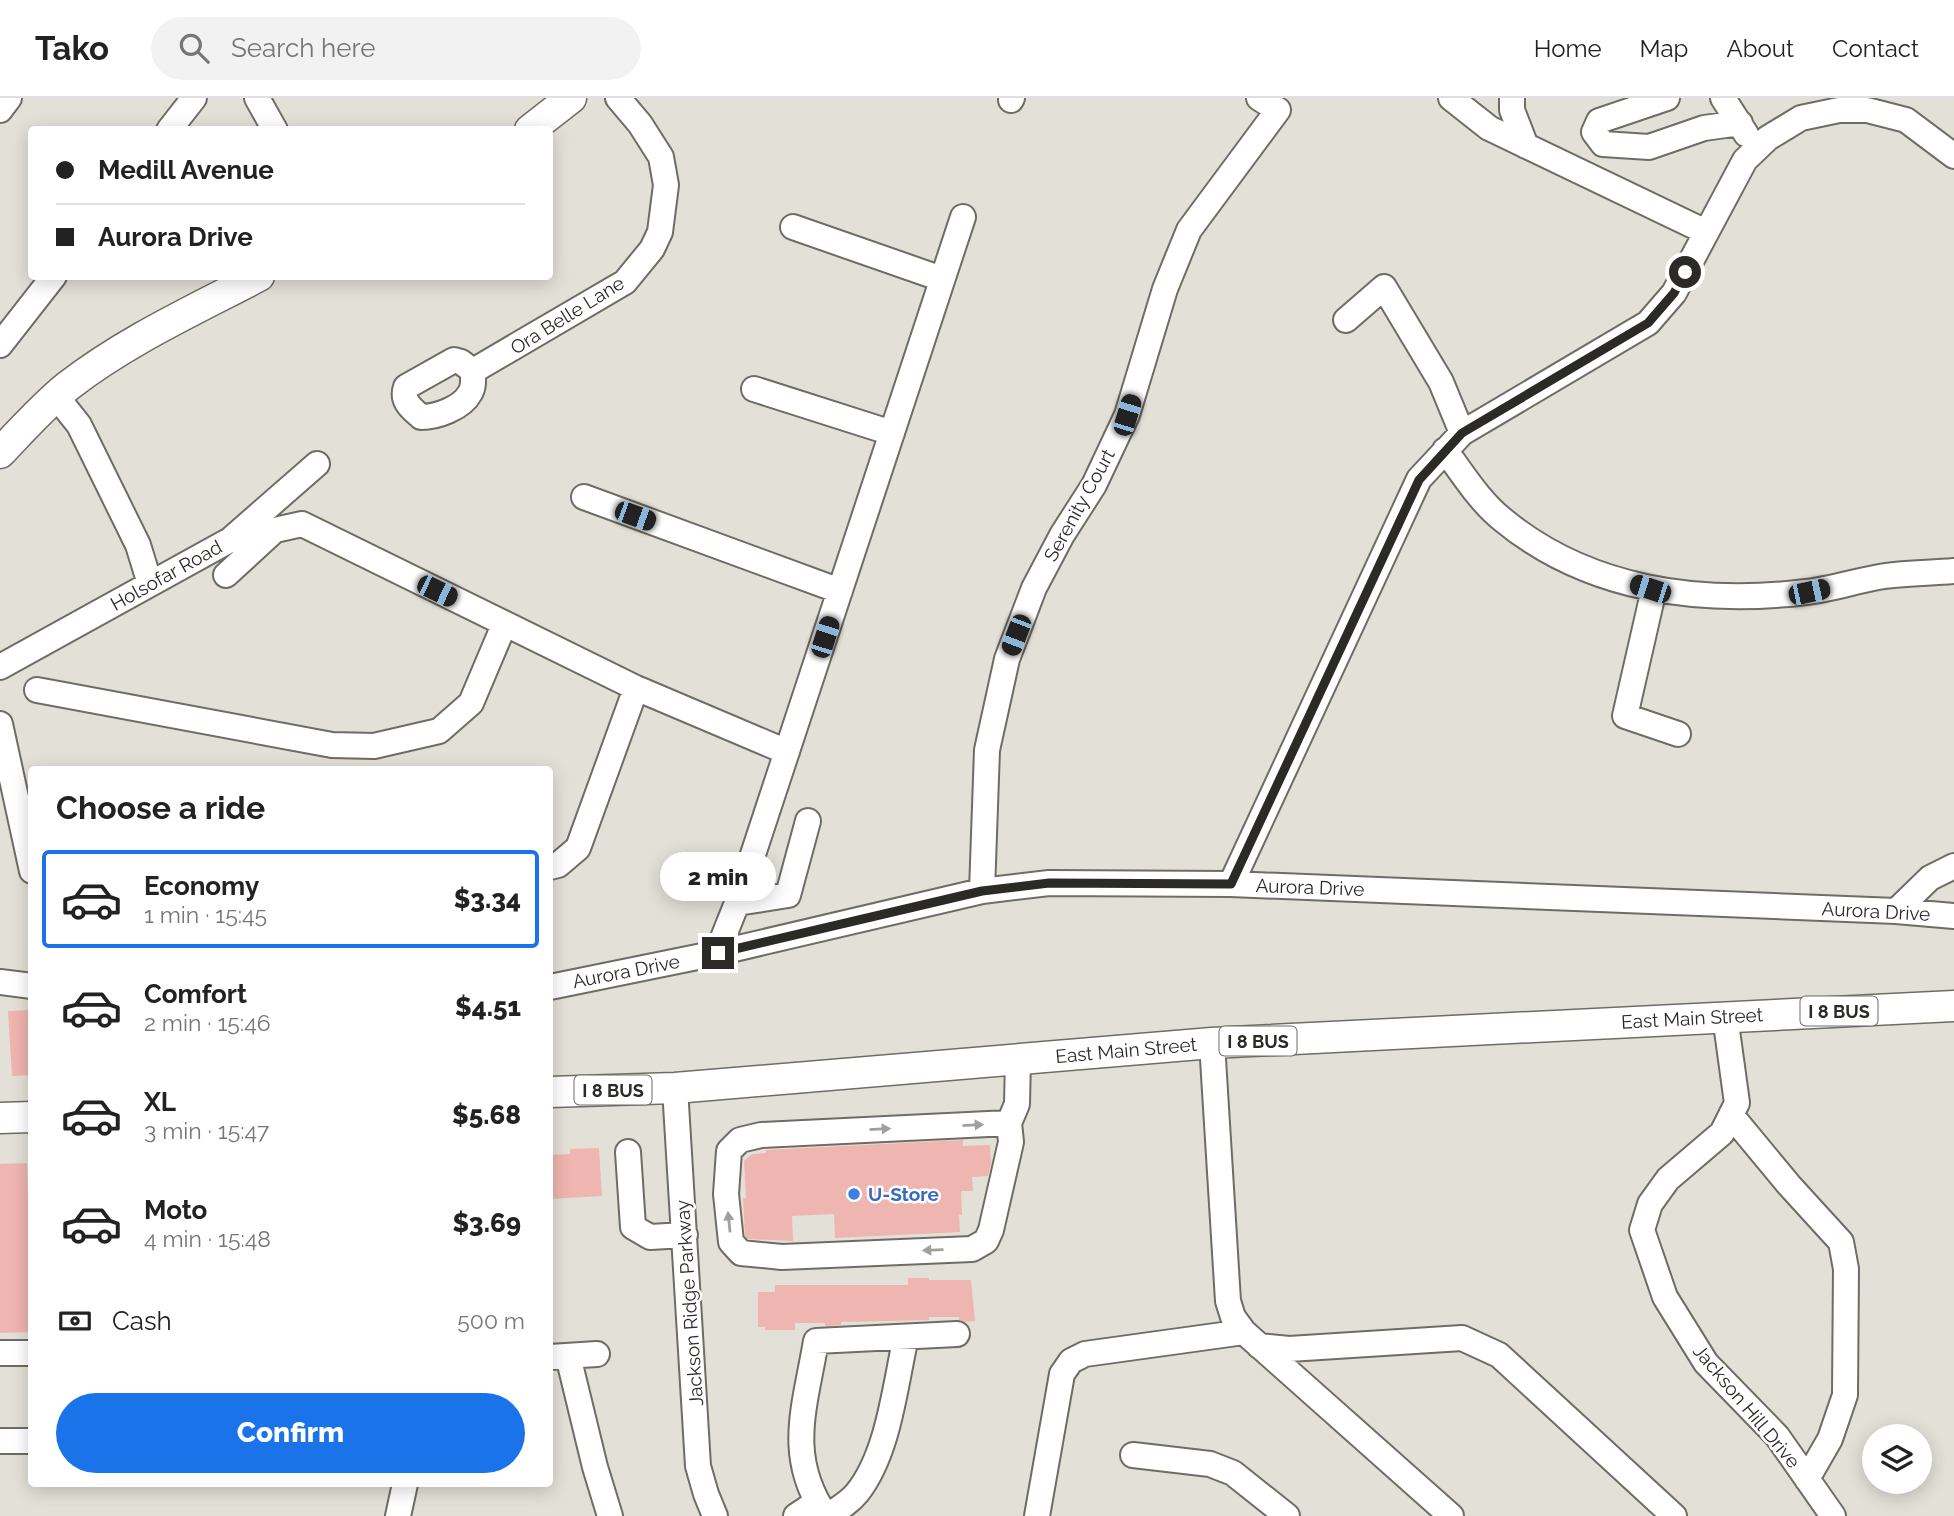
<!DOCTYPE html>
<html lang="en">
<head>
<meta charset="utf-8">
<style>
	body { margin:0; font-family:Raleway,sans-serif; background:#f2f2f2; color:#222; height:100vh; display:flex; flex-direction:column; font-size:26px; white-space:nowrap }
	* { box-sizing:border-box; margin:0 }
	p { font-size:23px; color:#767676 }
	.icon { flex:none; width:38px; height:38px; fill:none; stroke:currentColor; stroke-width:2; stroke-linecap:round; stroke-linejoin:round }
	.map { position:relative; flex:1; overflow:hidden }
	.details { position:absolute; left:28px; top:668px; width:525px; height:721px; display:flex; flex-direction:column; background:#fff; border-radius:7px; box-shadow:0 4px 18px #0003 }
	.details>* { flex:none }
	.banner { position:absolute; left:28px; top:28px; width:525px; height:154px; border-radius:7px; box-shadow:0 4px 18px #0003; display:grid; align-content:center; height:154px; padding:0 28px; background:#fff }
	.tools { position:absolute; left:1862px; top:1326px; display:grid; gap:14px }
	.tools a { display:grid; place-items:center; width:70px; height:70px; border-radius:50%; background:#fff; box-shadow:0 4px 18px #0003; font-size:35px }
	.end { position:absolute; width:32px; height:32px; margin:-16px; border:9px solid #2b2a27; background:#fff; box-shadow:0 0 0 4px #fff }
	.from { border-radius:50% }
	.bubble { position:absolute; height:49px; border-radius:24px; background:#fff; box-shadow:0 4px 18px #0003; font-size:23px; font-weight:800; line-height:49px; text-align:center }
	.car { position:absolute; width:21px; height:42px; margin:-21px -10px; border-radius:9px; box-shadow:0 0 5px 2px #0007; background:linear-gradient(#222 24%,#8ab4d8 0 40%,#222 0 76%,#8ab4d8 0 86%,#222 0) }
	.banner b { display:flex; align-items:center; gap:24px; height:66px; font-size:26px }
	.banner b+b { border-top:2px solid #e0e0e0 }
	.banner i { width:18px; height:18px; background:#222 }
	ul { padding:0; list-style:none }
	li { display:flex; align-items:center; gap:21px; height:98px; margin:0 14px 10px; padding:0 14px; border:4px solid transparent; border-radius:7px }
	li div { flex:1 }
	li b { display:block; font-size:26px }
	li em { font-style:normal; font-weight:800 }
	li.on { border-color:#1a73e8 }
	li>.icon { width:63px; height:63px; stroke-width:1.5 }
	h2 { padding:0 28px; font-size:32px; line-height:84px }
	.pay { display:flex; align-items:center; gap:18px; height:77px; padding:0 28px; font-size:26px }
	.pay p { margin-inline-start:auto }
	.cta { display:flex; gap:14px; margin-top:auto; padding:14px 28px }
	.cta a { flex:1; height:80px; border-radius:42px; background:#1a73e8; color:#fff; font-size:28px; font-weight:800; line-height:80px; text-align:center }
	header { display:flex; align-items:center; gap:42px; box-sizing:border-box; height:98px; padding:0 35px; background:#fff; border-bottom:2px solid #e0e0e0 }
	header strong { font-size:33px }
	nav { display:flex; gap:38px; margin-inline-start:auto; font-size:24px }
	.search { width:490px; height:63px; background:#f2f2f2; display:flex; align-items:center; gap:18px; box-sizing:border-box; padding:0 24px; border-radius:38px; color:#767676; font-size:26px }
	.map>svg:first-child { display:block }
	.building { fill:#efb5b0 }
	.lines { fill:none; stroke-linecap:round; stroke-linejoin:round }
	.minor-casing { stroke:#6f6c64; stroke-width:28 }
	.major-casing { stroke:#6f6c64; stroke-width:33 }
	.minor { stroke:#fff; stroke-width:24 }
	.major { stroke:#fff; stroke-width:30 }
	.oneway { fill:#a09f9e }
	.route { stroke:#2b2a27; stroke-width:9 }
	.shop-dot { fill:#3f7fe0; stroke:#fff; stroke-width:2.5 }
	.labels { text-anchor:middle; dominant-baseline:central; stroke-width:5; stroke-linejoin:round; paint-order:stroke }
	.shield { fill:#fff; stroke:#6b6a68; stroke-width:2 }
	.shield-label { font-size:18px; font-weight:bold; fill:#2b2a27 }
	.street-label { font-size:19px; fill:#2b2a27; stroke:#fff }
	.shop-label { font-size:19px; font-weight:bold; fill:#366cbe; stroke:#fff; text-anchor:start }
</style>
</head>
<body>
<header>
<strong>Tako</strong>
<div class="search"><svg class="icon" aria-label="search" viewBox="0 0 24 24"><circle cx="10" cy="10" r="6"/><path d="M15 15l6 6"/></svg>Search here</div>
<nav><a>Home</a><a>Map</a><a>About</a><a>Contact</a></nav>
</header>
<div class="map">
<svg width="1954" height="1418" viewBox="0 0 1954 1418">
	<rect width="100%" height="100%" fill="#e3e0d7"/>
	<path class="building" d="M32 912V977L12 978 8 913Z
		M963 1042V1048L990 1047 991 1065 988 1078 972 1079 973 1093H961L962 1117H959L960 1134 835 1140 834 1116 792 1118 793 1143 748 1141 745 1138 743 1100H746L744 1063 752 1056 766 1055V1052Z
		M599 1050 602 1098 550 1101V1057L570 1056V1051Z
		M27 1065 32 1234 0 1235V1066Z
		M908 1180H929V1182H971L975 1223 965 1224 959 1222V1219H929V1222L841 1224V1227L825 1228V1225H795V1232H765V1229H758V1194H775V1187H908Z"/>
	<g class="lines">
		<g class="minor-casing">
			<path id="minor" d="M257 0 275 32
				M1451 0 1489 30 1706 134
				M1512 0V12L1526 48
				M1667 0 1599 23 1594 34 1603 46 1649 49 1704 30 1740 25
				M1723 0 1746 36
				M1011 2 1012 0
				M0 12 9 0
				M169 32 194 0
				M793 129 942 181
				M1346 222 1384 189 1441 284 1462 335
				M0 247 54 178
				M454 262 461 264 473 273C473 281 474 289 470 295 462 310 437 319 421 319 411 310 401 303 406 289Z
				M473 273 625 184 652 151 660 134 666 87 661 59 640 26 618 0
				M754 291 892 335
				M56 298 79 327 138 447 150 486
				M1445 352C1463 376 1479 403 1503 422 1588 492 1700 507 1806 494 1833 491 1858 482 1885 478 1908 475 1931 475 1954 473
				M584 399 840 493
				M226 477 275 432 302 426 636 590 787 654
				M1654 491 1625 618 1678 636
				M0 569 230 442 317 366
				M37 592 332 647 374 648 439 633 471 605 504 527
				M0 626 32 773
				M550 769 558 767 578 750 636 590
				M1231 786 1419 381 1462 335 1648 225 1674 195 1745 62 1768 40 1801 20 1839 12H1867L1906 22 1954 58
				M982 793 987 652 1007 561 1034 490 1062 437 1094 387 1127 317 1165 191 1189 132 1278 12 1259 0
				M737 805 788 797 808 723
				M1896 813 1930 780 1954 768
				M717 855 737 805 963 119
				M0 884 32 888
				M550 889 717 855 982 793 1049 785 1231 786 1896 813 1954 818
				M1725 918 1737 1005 1722 1035 1668 1081 1650 1106 1642 1132 1665 1199 1706 1265 1777 1338 1833 1418
				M1212 945 1228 1203 1233 1219 1244 1234
				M675 990 698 1368 706 1396 715 1418
				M1731 1017 1789 1087 1841 1144 1846 1171 1845 1297 1830 1341 1807 1381
				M1009 1025 761 1037 740 1042 729 1053 726 1096 731 1144 741 1155 782 1159 972 1151 986 1143 991 1132 1011 1044 1009 1025 1017 1006 1018 961
				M628 1054 633 1129 650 1139 685 1137
				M1259 1248 1289 1251 1462 1240 1499 1257 1674 1418
				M0 1255H32
				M568 1258 595 1369 610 1418
				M550 1259 597 1256
				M0 1343H32
				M1133 1357 1210 1366 1233 1375 1287 1418
				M398 1418 405 1386
				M796 1418 817 1404
				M826 1418C785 1358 805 1309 816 1243L957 1236
				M827 1418C838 1411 849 1405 857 1395 889 1355 895 1287 906 1239
				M1037 1418 1062 1276 1071 1263 1085 1256 1244 1234 1451 1418"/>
		</g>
		<g class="major-casing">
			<path id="major" d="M530 32 571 0
				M0 355C22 332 43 308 68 288 126 243 194 212 259 178
				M550 994 675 990 1212 945 1954 908
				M0 1020 32 1019"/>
		</g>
		<use href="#minor" class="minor"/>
		<use href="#major" class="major"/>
	</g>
	<defs><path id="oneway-solid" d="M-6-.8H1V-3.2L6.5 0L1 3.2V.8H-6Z" transform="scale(1.75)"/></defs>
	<g class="oneway">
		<use href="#oneway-solid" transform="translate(973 1027) rotate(-3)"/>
		<use href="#oneway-solid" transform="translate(880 1031) rotate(-3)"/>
		<use href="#oneway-solid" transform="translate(729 1124) rotate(-96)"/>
		<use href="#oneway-solid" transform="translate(933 1152) rotate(178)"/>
	</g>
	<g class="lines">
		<path class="route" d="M718 855 982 793 1049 785 1231 786 1419 382 1462 335 1648 225 1674 195 1685 174"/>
	</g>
	<circle class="shop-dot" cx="854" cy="1096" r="7"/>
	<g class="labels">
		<g class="shield">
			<rect x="1800.5" y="898.5" width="77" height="29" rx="5"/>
			<rect x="1219.5" y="928.5" width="77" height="29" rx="5"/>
			<rect x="574.5" y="977.5" width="77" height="29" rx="5"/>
		</g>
		<g class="shield-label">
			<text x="1839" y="913">I 8 BUS</text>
			<text x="1258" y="943">I 8 BUS</text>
			<text x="613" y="992">I 8 BUS</text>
		</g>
		<g class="street-label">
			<text transform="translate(567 217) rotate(-32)">Ora Belle Lane</text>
			<text transform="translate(1079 407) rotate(-61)">Serenity Court</text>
			<text transform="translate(166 477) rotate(-29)">Holsofar Road</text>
			<text transform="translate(1310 789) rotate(2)">Aurora Drive</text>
			<text transform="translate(1876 813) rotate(3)">Aurora Drive</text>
			<text transform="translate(626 873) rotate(-11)">Aurora Drive</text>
			<text transform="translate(1692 920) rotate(-3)">East Main Street</text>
			<text transform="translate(1126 952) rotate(-5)">East Main Street</text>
			<text transform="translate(689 1205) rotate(-94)">Jackson Ridge Parkway</text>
			<text transform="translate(1747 1308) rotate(50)">Jackson Hill Drive</text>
		</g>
		<g class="shop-label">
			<text x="868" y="1096">U-Store</text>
		</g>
	</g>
</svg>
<div class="tools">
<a><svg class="icon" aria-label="layers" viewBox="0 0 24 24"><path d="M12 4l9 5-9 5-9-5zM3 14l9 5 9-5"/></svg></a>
</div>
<i class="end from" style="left:1685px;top:174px"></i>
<i class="end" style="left:718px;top:855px"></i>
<div class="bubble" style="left:660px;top:754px;width:116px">2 min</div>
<i class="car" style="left:1127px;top:317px;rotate:17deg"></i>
<i class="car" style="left:635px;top:418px;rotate:110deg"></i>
<i class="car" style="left:1650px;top:491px;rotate:288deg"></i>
<i class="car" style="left:437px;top:493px;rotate:116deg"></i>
<i class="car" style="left:1809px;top:494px;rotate:78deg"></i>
<i class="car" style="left:1016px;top:537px;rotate:201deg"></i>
<i class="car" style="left:825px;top:539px;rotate:18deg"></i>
<div class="banner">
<b><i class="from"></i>Medill Avenue</b>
<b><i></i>Aurora Drive</b>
</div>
<section class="details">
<h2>Choose a ride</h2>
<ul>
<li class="on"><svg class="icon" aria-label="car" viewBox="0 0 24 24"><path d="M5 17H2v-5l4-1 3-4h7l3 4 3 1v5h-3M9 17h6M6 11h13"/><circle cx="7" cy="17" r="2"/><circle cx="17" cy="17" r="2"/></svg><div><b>Economy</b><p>1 min · 15:45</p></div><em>$3.34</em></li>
<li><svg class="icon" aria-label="car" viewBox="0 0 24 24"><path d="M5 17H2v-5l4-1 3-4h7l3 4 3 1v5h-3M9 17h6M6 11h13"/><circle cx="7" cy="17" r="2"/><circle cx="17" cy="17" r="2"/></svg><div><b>Comfort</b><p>2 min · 15:46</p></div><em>$4.51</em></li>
<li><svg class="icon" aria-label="car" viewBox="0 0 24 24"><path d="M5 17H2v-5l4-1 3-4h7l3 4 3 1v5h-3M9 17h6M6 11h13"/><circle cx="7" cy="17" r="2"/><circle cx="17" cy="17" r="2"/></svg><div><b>XL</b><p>3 min · 15:47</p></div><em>$5.68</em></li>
<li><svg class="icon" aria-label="car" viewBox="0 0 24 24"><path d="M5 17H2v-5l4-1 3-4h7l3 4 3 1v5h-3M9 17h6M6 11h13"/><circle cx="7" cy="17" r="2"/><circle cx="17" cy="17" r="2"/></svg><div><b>Moto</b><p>4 min · 15:48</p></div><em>$3.69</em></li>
</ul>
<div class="pay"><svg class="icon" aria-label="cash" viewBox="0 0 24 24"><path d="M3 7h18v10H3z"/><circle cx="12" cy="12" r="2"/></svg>Cash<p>500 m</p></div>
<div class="cta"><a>Confirm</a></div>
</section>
</div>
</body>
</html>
